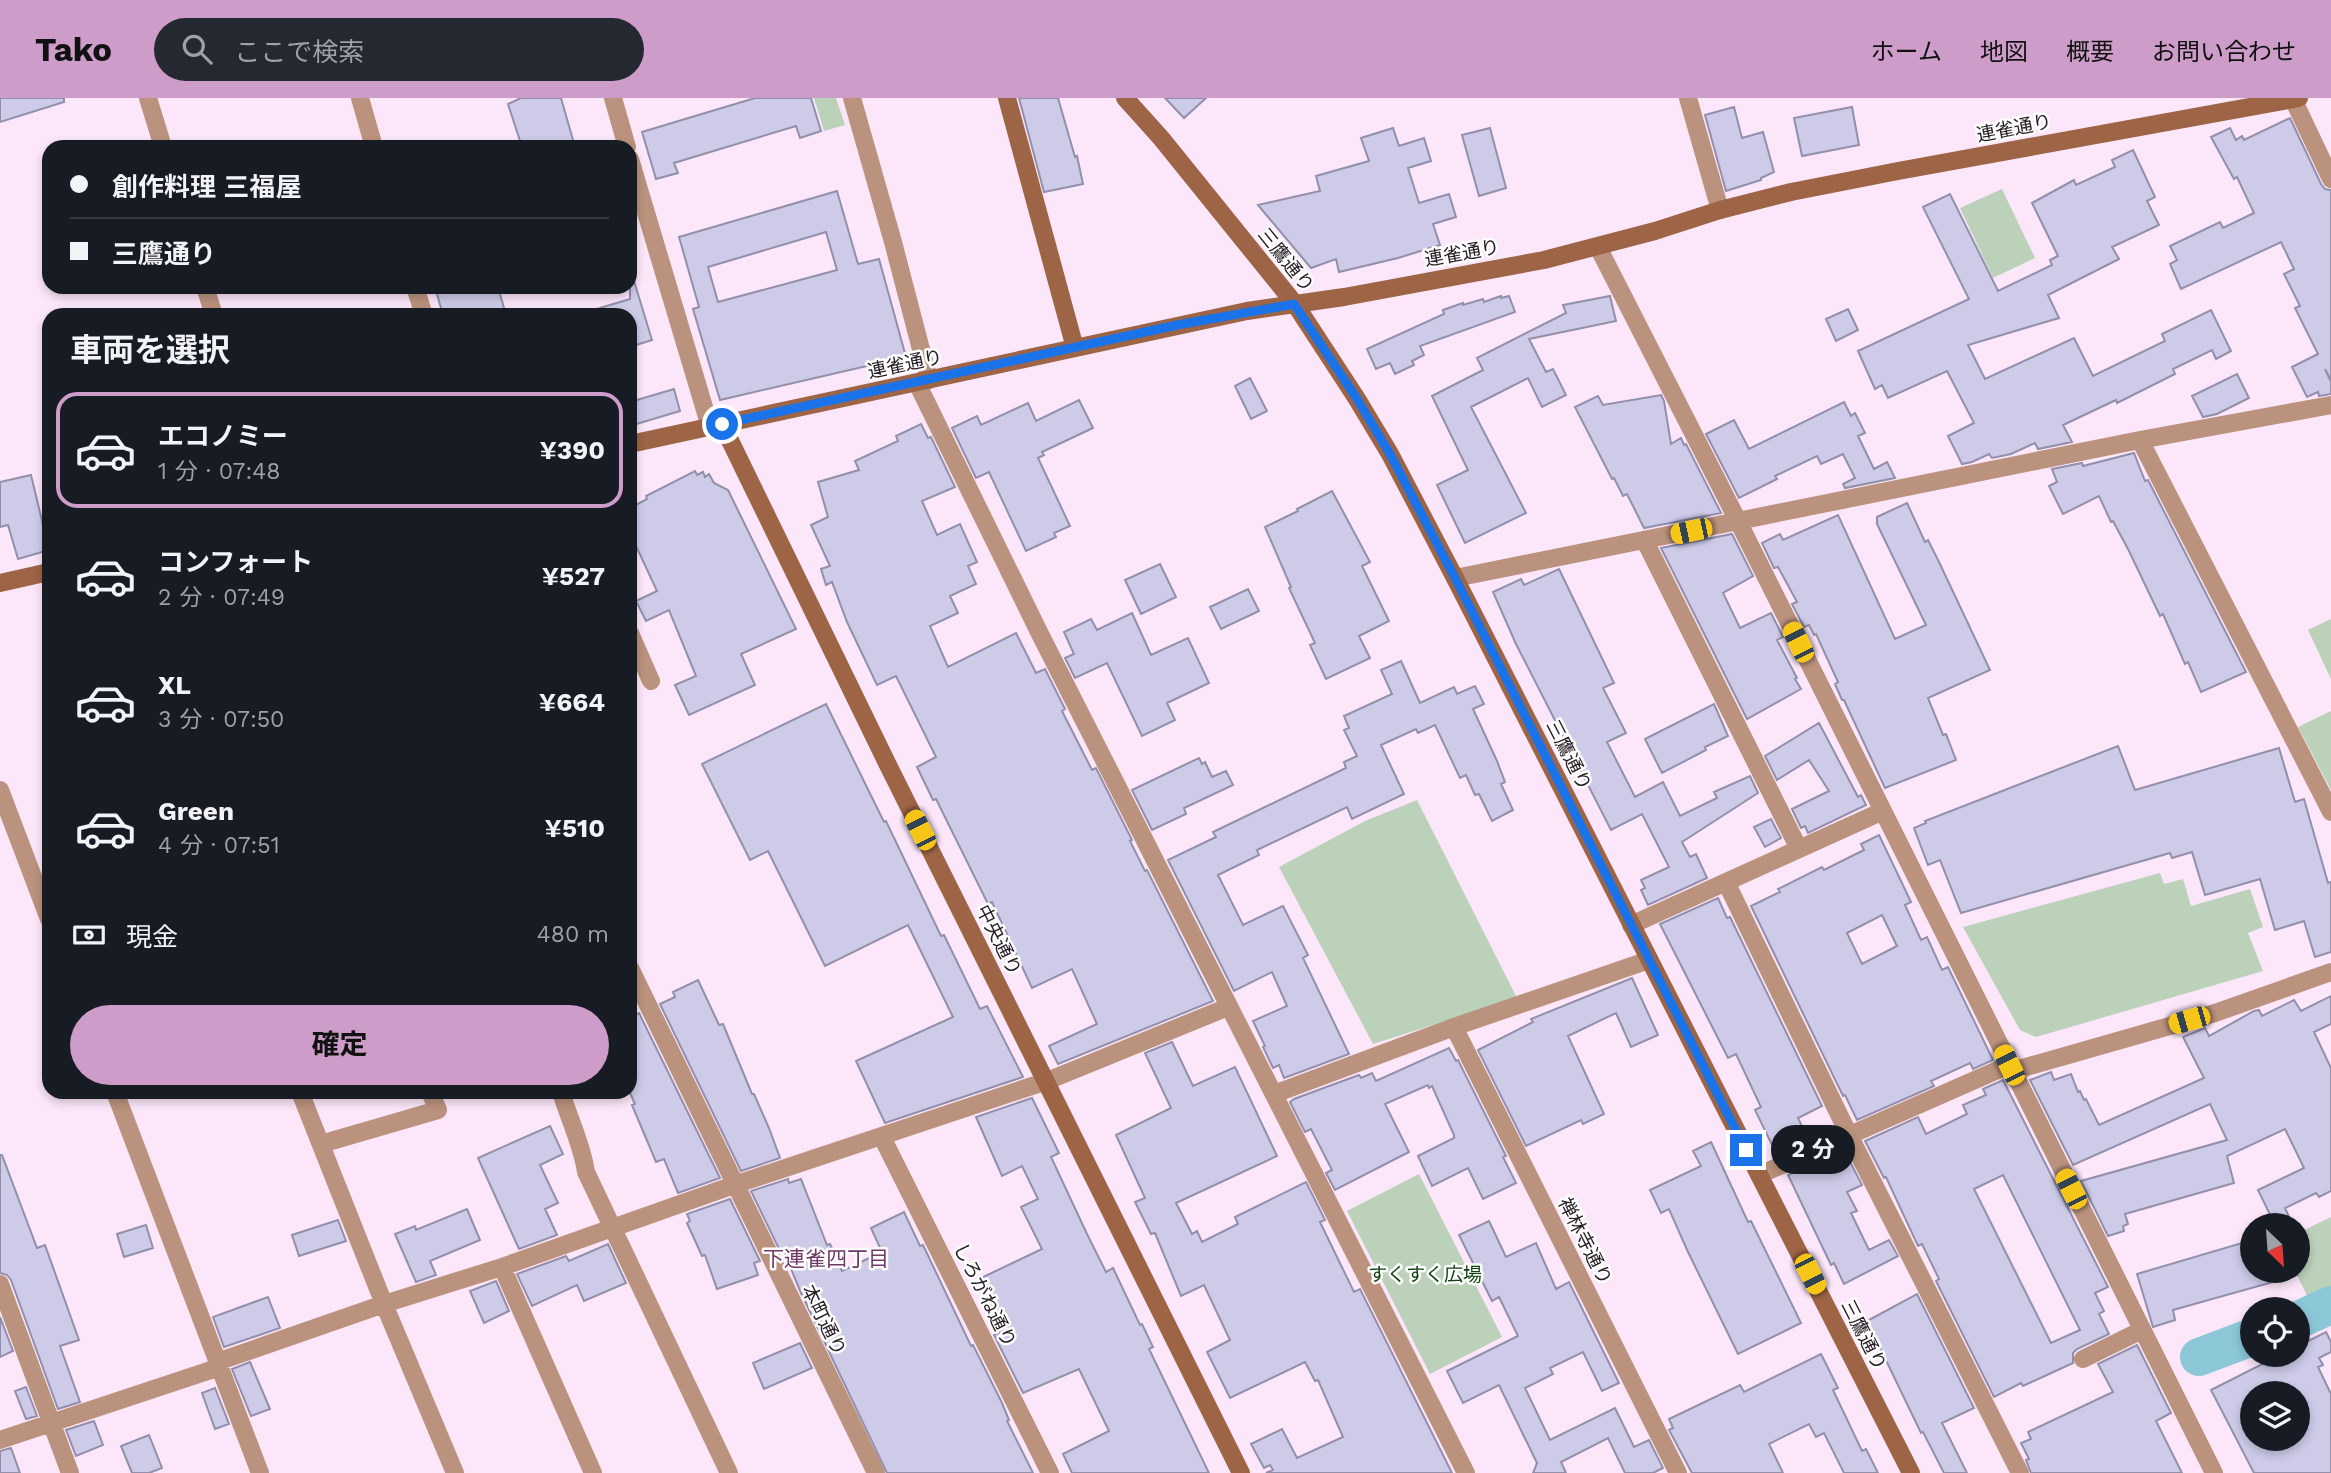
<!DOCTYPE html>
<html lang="ja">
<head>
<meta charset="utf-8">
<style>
	body { margin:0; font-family:"Work Sans","Noto Sans JP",sans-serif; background:#242831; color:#f1f3f6; height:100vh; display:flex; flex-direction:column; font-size:26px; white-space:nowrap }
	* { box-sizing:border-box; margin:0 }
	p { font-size:23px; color:#9ea1a6 }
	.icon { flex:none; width:38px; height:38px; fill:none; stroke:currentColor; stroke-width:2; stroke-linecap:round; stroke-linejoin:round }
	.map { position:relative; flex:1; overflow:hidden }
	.drawer { position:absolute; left:42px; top:210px; width:595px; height:791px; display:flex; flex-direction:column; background:#171b24; border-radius:21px; box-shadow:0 4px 10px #0003 }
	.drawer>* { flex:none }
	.banner { position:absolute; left:42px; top:42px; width:595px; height:154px; border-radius:21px; box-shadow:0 4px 10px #0003; display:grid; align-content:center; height:154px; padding:0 28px; background:#171b24 }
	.needle { width:46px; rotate:155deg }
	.fabs { position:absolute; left:2240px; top:1115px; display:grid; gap:14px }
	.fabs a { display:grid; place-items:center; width:70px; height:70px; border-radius:50%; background:#171b24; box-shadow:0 4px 10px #0003; font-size:35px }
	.end { position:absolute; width:32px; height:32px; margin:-16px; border:9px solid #1a73e8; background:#fff; box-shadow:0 0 0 4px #fff }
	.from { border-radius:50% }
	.bubble { position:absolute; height:49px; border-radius:24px; background:#171b24; box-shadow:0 4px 10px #0003; font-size:23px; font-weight:700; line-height:49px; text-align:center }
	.car { position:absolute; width:21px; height:42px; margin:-21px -10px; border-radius:9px; box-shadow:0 0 5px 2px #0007; background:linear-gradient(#f5c518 24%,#345 0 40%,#f5c518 0 76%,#345 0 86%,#f5c518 0) }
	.banner b { display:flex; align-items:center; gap:24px; height:66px; font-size:26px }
	.banner b+b { border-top:2px solid #363941 }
	.banner i { width:18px; height:18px; background:#f1f3f6 }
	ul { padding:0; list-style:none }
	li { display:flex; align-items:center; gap:21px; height:116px; margin:0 14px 10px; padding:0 14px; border:4px solid transparent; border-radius:21px }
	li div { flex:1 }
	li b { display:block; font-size:26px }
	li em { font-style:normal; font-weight:700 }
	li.selected { border-color:#cd9cc9 }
	li>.icon { width:63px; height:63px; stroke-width:1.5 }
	h2 { padding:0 28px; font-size:32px; line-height:84px }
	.pay { display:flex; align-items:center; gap:18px; height:77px; padding:0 28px; font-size:26px }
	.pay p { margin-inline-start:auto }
	.primary-button { display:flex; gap:14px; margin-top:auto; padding:14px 28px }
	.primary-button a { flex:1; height:80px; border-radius:42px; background:#cd9cc9; color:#111; font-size:28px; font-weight:700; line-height:80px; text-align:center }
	header { display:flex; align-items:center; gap:42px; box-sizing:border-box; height:98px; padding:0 35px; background:#cd9cc9; color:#111 }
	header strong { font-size:33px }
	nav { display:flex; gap:38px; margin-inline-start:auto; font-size:24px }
	.search { width:490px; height:63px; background:#242831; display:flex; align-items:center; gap:18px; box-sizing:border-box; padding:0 24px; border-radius:38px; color:#9ea1a6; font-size:26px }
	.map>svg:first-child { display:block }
	.green { fill:#bbd1b9 }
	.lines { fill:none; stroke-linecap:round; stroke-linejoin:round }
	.river { stroke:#8cc7d8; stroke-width:38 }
	.building { fill:#cdcbe8; stroke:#928fab; stroke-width:2; fill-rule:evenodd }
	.street { stroke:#ba927d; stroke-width:18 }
	.secondary { stroke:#9d6446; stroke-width:18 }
	.route { stroke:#1a73e8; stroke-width:9 }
	.labels { text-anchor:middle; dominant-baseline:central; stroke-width:5; stroke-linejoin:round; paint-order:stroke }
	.street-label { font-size:19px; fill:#251c24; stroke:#fcfcfc }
	.park-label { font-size:19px; fill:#0f420f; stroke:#fcfcfc }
	.neighbourhood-label { font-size:21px; fill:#703966; stroke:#fcfcfc }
</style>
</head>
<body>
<header>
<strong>Tako</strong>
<div class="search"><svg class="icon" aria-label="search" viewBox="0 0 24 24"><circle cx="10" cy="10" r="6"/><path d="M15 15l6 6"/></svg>ここで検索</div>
<nav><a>ホーム</a><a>地図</a><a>概要</a><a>お問い合わせ</a></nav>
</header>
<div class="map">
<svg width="2331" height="1375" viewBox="0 0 2331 1375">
	<rect width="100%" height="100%" fill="#fce7fa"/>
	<path class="green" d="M814 0H836L845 27 824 33Z
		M2002 91 2035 160 1993 180 1960 110Z
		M2331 521V581L2308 532Z
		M2331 613V692L2298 629Z
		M1417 702 1517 900 1373 946 1279 769 1365 723Z
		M2160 775 2164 786 2183 781 2191 808 2250 791 2263 829 2248 835 2263 873 2036 939 2020 932 1963 829Z
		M1419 1076 1502 1239 1430 1276 1347 1113Z
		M2331 1119V1199L2312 1208 2295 1173 2298 1172V1135Z"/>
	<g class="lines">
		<path class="river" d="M2298 1222 2331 1207
			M2199 1259 2252 1239"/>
	</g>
	<path class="building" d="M0 0H64V4L0 24Z
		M521 0H561L575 49H522L508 6Z
		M755 0H811L821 33 800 40 796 28 674 65 678 75 656 81 642 34Z
		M1019 0H1058L1075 59 1077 58 1083 86 1044 94Z
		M1165 0H1206L1184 20Z
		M1734 9 1742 40 1763 34 1774 74 1761 80V82L1726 93 1705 17Z
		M1852 9 1859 47 1802 58 1794 20Z
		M2290 20 2321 86 2325 91 2331 92V282L2325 271 2331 284V296L2319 298 2318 294 2307 299 2292 269 2318 256 2295 210 2300 208 2284 176 2294 171 2281 144 2181 191 2170 166 2177 162 2170 148 2220 124 2223 130 2254 115 2237 79 2234 81 2211 39 2230 30 2236 42 2242 38 2244 42Z
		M1393 30 1399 48 1424 40 1431 63 1408 70 1419 105 1449 96 1456 119 1433 126 1440 147 1398 160 1339 174 1336 161 1311 170 1258 107 1320 93 1316 78 1369 63 1361 40Z
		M1490 30 1506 90 1479 98 1462 37Z
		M2133 52 2155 99 2147 103 2159 127 2112 149 2119 161 2048 197 2059 220 1968 247 1985 281 2074 240 2093 278 2165 243 2162 236 2211 212 2231 253 2216 261 2212 252 2173 271 2175 276 2117 305 2116 302 2063 327 2072 344 2038 351 2035 345 2011 356 1992 360 1989 356 1972 364 1962 366 1948 338 1974 325 1947 273 1888 300 1882 287 1875 291 1858 253 1969 201 1923 109 1950 96 1998 193 2052 167 2050 162 2058 158 2032 105 2074 82 2076 87 2115 69 2112 62Z
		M837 93 858 166 879 161 906 259 720 302 693 211 699 209 679 139ZM826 134 837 172 718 204 708 169Z
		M634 183 652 242 630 249V217H591L590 213 630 201V184Z
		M435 189H498L506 217H443Z
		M1501 198V200L1509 198 1515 214 1420 248 1424 257 1412 263 1414 267 1395 276 1390 265 1376 271 1367 251 1444 216 1443 212 1463 205V207L1483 201 1484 204Z
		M1610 198 1616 223 1529 241 1546 274 1553 271 1566 297 1542 309 1528 280 1471 309 1526 415 1465 445 1437 387 1468 372 1432 298 1483 272 1477 260 1566 215 1563 207Z
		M1848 211 1858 232 1836 243 1826 221Z
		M2237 276 2249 300 2217 316 2203 319 2192 298Z
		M1250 280 1267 313 1251 321 1235 288Z
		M674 291 680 313 630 328V304Z
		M1661 297 1664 303 1671 346 1681 340 1684 347 1686 346 1721 415 1644 430 1627 396 1623 398 1614 380 1612 381 1575 309 1598 298 1603 307Z
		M1079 302 1093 330 1042 354 1044 357 1038 360 1070 428 1054 435 1056 439 1026 453 989 374 976 380 952 330 977 318 981 327 1028 305 1036 323Z
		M1844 304 1851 318 1855 315 1865 335 1858 338 1874 371 1887 364 1895 380 1845 390 1843 386 1855 380 1843 356 1821 366 1817 358 1775 378 1777 381 1739 400 1706 336 1734 322 1749 351Z
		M921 326 928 340 931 339 955 389 922 403 937 437 960 426 977 464 968 468 976 486 950 498 958 515 930 528 948 569 1016 535 1036 575 1045 571 1065 611 1062 613 1092 672 1096 670 1132 742 1130 743 1145 773 1147 772 1213 903 1058 966 1049 948 1097 926 1072 871 1032 890 992 804 988 806 936 701 933 702 917 669 936 659 896 578 877 587 847 524 832 484 826 487 821 471 830 468 811 427 828 419 818 384 859 372 855 363 898 343 896 338Z
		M2134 355 2145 383 2148 382 2246 574 2201 594 2188 564 2185 566 2163 516 2160 518 2129 453 2113 423 2111 424 2099 398 2063 416 2049 388 2057 384 2052 371 2082 365 2083 368Z
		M695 373 697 377 703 374 705 379 709 376 714 385 728 392 796 531 741 556 755 587 689 617 675 587 696 578 669 512 646 523 636 503 657 493 630 435V410L647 401 646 398Z
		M31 377 49 452 18 461 8 427 0 429V384Z
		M1332 393 1370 464 1362 468 1389 523 1359 538 1370 560 1326 581 1310 547 1315 545 1289 490 1291 489 1265 429 1298 413 1297 411Z
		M1907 405 1925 444 1928 442 1939 464 1990 572 1928 600 1943 637 1946 636 1956 662 1885 690 1844 602H1842L1835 586 1838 584 1816 536 1814 537 1809 527 1804 529 1792 506 1797 504 1778 469 1774 470 1762 445 1780 436 1783 442 1838 417 1895 541 1926 527 1877 426V419Z
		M1732 436 1753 478 1723 495 1740 530 1771 515 1783 539 1777 542 1797 580 1795 581 1801 591 1747 621 1661 450Z
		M1160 466 1176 499 1141 516 1125 482Z
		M1559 471 1614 585 1603 590 1626 635 1607 644 1635 699 1663 684 1680 718 1717 700 1714 694 1750 678 1758 695 1682 744 1690 759 1696 756 1707 780 1648 807 1641 792 1645 790 1641 782 1669 769 1642 716 1611 732 1516 546 1493 494 1521 481 1524 487Z
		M1248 491 1259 513 1221 531 1210 509Z
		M1132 515 1151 557 1188 540 1209 585 1167 605 1175 622 1142 638 1107 565 1075 580 1065 560 1074 556 1064 534 1091 521 1097 532Z
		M1401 563 1420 605 1454 589 1457 596 1475 588 1484 606 1473 611 1497 663 1505 684 1501 686 1513 712 1492 723 1479 696 1475 697 1466 677 1460 680 1435 627 1418 635 1416 631 1381 647 1404 696 1352 721 1347 709 1257 752 1259 757 1218 777 1243 827 1283 808 1308 857 1303 860 1349 956 1284 980 1279 967 1273 970 1263 949 1265 948 1253 923 1287 908 1272 874 1234 893 1168 762 1216 739 1213 734 1346 670 1344 664 1357 658 1344 632 1349 630 1344 618 1392 596 1381 572Z
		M826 606 884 724 886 723 941 838 944 837 980 911 987 908 1023 979 885 1025 856 963 953 919 908 827 825 868 768 753 750 762 702 666Z
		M1714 606 1728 638 1705 649 1706 652 1662 675 1645 641Z
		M1819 625 1858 699 1861 697 1866 707 1808 735 1805 728 1801 730 1792 711 1829 693 1809 662 1777 682 1765 658Z
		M2118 648 2135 692 2279 650 2295 704 2304 701 2328 785 2331 784V854L2315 859 2304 823 2275 832 2260 781 2205 797 2192 754 2172 760 2170 755 1961 815 1940 762 1928 767 1914 730 1926 725 1925 723Z
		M1199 660 1202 666 1205 664 1212 679 1226 673 1233 687 1184 710 1186 716 1152 732 1132 692Z
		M1771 721 1781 740 1765 749 1754 729Z
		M1879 737 1911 804 1905 807 1921 842 1927 839 1942 872 1948 869 1993 962 1973 971 1970 965 1931 983 1934 988 1857 1022 1845 997 1843 998 1751 808 1780 794 1778 791 1822 769 1824 772 1864 752 1861 746ZM1882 817 1897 848 1862 866 1847 835Z
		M1718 800 1727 820 1730 819 1822 1008 1798 1020 1809 1043 1777 1057 1755 1012 1761 1009 1736 956 1728 960 1660 826Z
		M1632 880 1658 937 1631 949 1616 915 1568 938 1604 1016 1583 1026 1581 1022 1526 1048 1478 952 1533 924 1531 921Z
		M698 882 719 927 723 926 752 996H754L769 1030 780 1060 741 1073 660 906 675 899 673 894Z
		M2331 898V926L2314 934 2331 970V1093L2319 1099 2316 1095 2285 1110 2290 1121 2275 1127 2258 1092 2304 1070 2285 1031 2227 1058 2234 1085 2125 1116 2128 1126 2123 1128 2124 1133 2108 1138 2081 1083 2227 1042 2210 1006 2073 1067 2030 982 2051 974 2054 982 2071 976 2078 994 2080 993 2084 1002 2086 1001 2099 1027 2204 980 2183 939 2205 930 2209 938 2254 913 2259 912 2262 918 2294 902 2301 913Z
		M639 915 720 1080 678 1095 664 1061 656 1064 632 1007 635 1006 630 995V919Z
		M1172 944 1193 988 1235 969 1277 1058 1176 1105 1192 1136 1197 1133 1202 1144 1238 1126 1235 1119 1306 1084 1325 1122 1320 1124 1354 1194 1360 1191 1452 1375H1266L1273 1372 1270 1367 1264 1370 1251 1346 1282 1331 1297 1360 1343 1339 1318 1282 1315 1283 1305 1264 1230 1300 1207 1254 1230 1242 1204 1187 1181 1198 1155 1135 1151 1136 1135 1104 1145 1100 1116 1037 1171 1010 1145 955Z
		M1449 950 1456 963 1458 962 1506 1058 1503 1059 1516 1085 1483 1101 1468 1070 1432 1088 1418 1058 1454 1040V1037L1432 988 1429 990 1428 987 1385 1006 1409 1054 1335 1092 1326 1075 1332 1072 1311 1031 1305 1034 1290 1004 1294 1001 1359 977 1361 980 1372 975 1376 983Z
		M2003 982 2108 1189 2095 1195 2104 1213 2099 1216 2109 1236 2077 1251 2073 1255V1265L2023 1288 2021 1285 1994 1299 1936 1183 1939 1181 1922 1146 1918 1148 1886 1079 1884 1080 1865 1043 1918 1019 1926 1036 1967 1016 1963 1007 1986 997 1983 991ZM2003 1077 2080 1232 2051 1245 1974 1091Z
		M1032 1000 1059 1055 1051 1059 1087 1136 1106 1174 1113 1170 1140 1227 1142 1226 1153 1249 1149 1251 1209 1375H1072L1063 1356 1109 1333 1079 1271 1023 1295 994 1237 1004 1232 979 1181 1042 1151 1021 1109 1038 1101 1022 1068 1002 1078 976 1019Z
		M550 1028 563 1056 540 1067 558 1105 545 1111 557 1137 519 1151 478 1060Z
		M1711 1044 1748 1124 1751 1123 1801 1225 1738 1256 1688 1154 1669 1111 1661 1115 1650 1092 1701 1068 1693 1053Z
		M1844 1052 1862 1087 1847 1094 1857 1113 1851 1115 1869 1152 1889 1142 1898 1158 1844 1186 1834 1165 1831 1167 1788 1077Z
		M0 1057H2L37 1150 45 1147 79 1242 60 1248 80 1304 58 1311 11 1182 7 1177 0 1175Z
		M788 1081 789 1085 801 1081 827 1147 830 1146 842 1173 882 1154 871 1130 904 1114 920 1148 923 1147 971 1248 973 1247 1002 1305 1009 1322 1007 1323 1033 1375H887L801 1195 784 1154 781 1155 751 1093Z
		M730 1101 760 1163 754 1165 758 1177 717 1191 705 1157 702 1158 687 1125 690 1123 687 1116Z
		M467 1111 480 1142 430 1163 436 1177 416 1184 395 1136 415 1128 416 1132Z
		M338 1122 346 1143 299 1158 292 1137Z
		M1489 1123 1506 1159 1536 1145 1556 1191 1569 1184 1619 1285 1602 1293 1583 1254 1550 1270 1553 1276 1525 1290 1550 1342 1615 1310 1634 1349 1649 1342 1663 1370 1653 1375H1625L1608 1340 1561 1364 1566 1375H1533L1537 1365 1499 1287 1463 1305 1447 1273 1518 1238 1499 1199 1492 1203 1459 1137Z
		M146 1127 153 1150 124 1159 117 1136Z
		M2252 1142V1172H2298V1177L2173 1212 2175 1222 2153 1229 2137 1176Z
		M608 1146 626 1185 584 1203 577 1187 532 1208 517 1176 566 1158 569 1163Z
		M496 1183 509 1213 484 1225 470 1193Z
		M1917 1196 1974 1310 1942 1325 1967 1375H1944L1923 1334 1921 1335 1867 1223Z
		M268 1199 280 1230 224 1249 213 1219Z
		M0 1219 13 1253 0 1259Z
		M2326 1234 2331 1244V1254L2319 1260 2323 1267 2318 1269 2331 1296V1375H2254L2211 1292 2282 1256H2298V1248ZM2252 1295H2298V1340H2252Z
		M800 1245 812 1270 764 1291 753 1265Z
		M2137 1247 2171 1315 2156 1323 2182 1375H2031L2026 1362 2029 1361 2021 1345 2031 1341 2028 1334 2113 1294 2098 1266Z
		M1821 1256 1838 1290 1833 1292 1862 1353 1866 1351 1878 1375H1844L1824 1335 1816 1339 1809 1326 1769 1346 1783 1375H1692L1669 1332 1673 1330 1669 1321 1740 1287 1744 1294Z
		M250 1264 270 1311 251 1318 232 1271Z
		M26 1289 37 1318 26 1321 15 1293Z
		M215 1290 229 1326 215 1331 202 1295Z
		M94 1323 103 1347 76 1358 66 1332Z
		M149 1337 162 1370 149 1375H132L121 1348Z
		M11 1350 20 1375H0V1353Z"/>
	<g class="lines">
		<path class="street" d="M148 0 163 49
			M360 0 374 49
			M613 0 627 49
			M852 0 893 144 929 282
			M1688 0 1720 112
			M2293 1 2331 81
			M630 61 710 329
			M1598 149 1738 423 2214 1375
			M205 189 214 217
			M415 189 424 217
			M917 285 1040 536 1466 1375
			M2140 342 2331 714
			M1645 443 1799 751
			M1455 480 2140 342 2331 307
			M630 535 651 583
			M0 692 49 821
			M1726 784 1849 1037 2020 1375
			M1631 827 1883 713
			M630 870 876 1375
			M1454 929 1678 1375
			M115 994 260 1375
			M300 994 384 1206 455 1375
			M561 994C569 1021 582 1046 586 1074L729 1375
			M1274 996 1454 929 1649 862
			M882 1039 1050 1375
			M321 1046 438 1012 430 994
			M1759 1077 2009 967 2012 973 2215 915 2331 874
			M502 1169 593 1375
			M0 1186 70 1375
			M2083 1261 2142 1232
			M0 1342 214 1271 217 1264 384 1206 502 1169 734 1087 1047 983 1228 909"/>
		<path class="secondary" d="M1007 0 1075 250
			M1125 0 1161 40 1295 206 1357 301 1390 356 1455 480 1911 1375
			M722 326 886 663 1241 1375
			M630 346 1247 213 1344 199 1544 162 1655 133 1720 112 1791 94 1898 73 2299 0
			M0 485 49 474"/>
	</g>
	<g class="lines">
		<path class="route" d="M722 326 1177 227 1294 206 1357 301 1390 356 1455 480 1746 1052"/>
	</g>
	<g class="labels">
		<g class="street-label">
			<text transform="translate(2014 30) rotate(-11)">連雀通り</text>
			<text transform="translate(1462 155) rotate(-10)">連雀通り</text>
			<text transform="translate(1286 162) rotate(51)">三鷹通り</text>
			<text transform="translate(905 266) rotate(-12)">連雀通り</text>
			<text transform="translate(1569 657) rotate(63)">三鷹通り</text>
			<text transform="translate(999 842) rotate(63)">中央通り</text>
			<text transform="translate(1585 1143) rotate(63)">禅林寺通り</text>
			<text transform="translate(985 1197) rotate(63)">しろがね通り</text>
			<text transform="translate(824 1222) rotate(64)">本町通り</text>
			<text transform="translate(1864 1237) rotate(63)">三鷹通り</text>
		</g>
		<g class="park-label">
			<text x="1425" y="1176">すくすく広場</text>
		</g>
		<g class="neighbourhood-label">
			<text x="826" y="1160">下連雀四丁目</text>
		</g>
	</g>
</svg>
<div class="fabs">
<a><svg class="needle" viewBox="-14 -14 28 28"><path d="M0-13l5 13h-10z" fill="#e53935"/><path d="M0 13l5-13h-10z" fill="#9ea1a6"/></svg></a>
<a><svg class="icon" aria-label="locate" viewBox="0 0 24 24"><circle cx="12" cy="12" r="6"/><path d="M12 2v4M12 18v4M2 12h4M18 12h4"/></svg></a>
<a><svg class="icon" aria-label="layers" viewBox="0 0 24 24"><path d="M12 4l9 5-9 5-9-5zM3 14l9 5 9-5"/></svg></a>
</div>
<i class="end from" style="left:722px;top:326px"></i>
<i class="end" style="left:1746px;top:1052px"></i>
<div class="bubble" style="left:1771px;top:1027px;width:84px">2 分</div>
<i class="car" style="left:1691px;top:433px;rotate:258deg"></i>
<i class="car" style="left:1798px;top:544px;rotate:334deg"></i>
<i class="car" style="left:920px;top:732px;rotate:333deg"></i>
<i class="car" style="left:2189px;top:922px;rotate:254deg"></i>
<i class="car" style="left:2009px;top:967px;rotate:334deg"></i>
<i class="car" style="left:2071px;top:1091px;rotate:333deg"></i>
<i class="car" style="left:1810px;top:1176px;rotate:153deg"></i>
<div class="banner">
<b><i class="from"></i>創作料理 三福屋</b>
<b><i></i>三鷹通り</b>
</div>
<section class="drawer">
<h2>車両を選択</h2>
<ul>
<li class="selected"><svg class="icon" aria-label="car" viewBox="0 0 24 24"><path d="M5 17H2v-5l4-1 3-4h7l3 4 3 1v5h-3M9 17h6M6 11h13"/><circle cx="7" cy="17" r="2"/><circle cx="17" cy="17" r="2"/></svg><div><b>エコノミー</b><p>1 分 · 07:48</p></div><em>¥390</em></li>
<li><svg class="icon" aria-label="car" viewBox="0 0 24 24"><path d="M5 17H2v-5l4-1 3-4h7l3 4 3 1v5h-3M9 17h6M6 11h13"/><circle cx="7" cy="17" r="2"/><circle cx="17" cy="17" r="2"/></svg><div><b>コンフォート</b><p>2 分 · 07:49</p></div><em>¥527</em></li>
<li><svg class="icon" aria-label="car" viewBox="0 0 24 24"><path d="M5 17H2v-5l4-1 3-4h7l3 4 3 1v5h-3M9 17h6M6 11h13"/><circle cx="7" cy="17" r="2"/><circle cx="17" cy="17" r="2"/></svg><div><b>XL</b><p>3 分 · 07:50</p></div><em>¥664</em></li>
<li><svg class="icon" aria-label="car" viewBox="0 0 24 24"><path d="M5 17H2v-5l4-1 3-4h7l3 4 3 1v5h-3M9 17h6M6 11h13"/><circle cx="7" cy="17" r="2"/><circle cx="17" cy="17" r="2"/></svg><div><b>Green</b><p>4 分 · 07:51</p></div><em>¥510</em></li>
</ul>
<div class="pay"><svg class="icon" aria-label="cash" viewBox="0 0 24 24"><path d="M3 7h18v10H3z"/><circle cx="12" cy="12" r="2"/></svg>現金<p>480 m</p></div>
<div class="primary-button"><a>確定</a></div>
</section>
</div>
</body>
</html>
